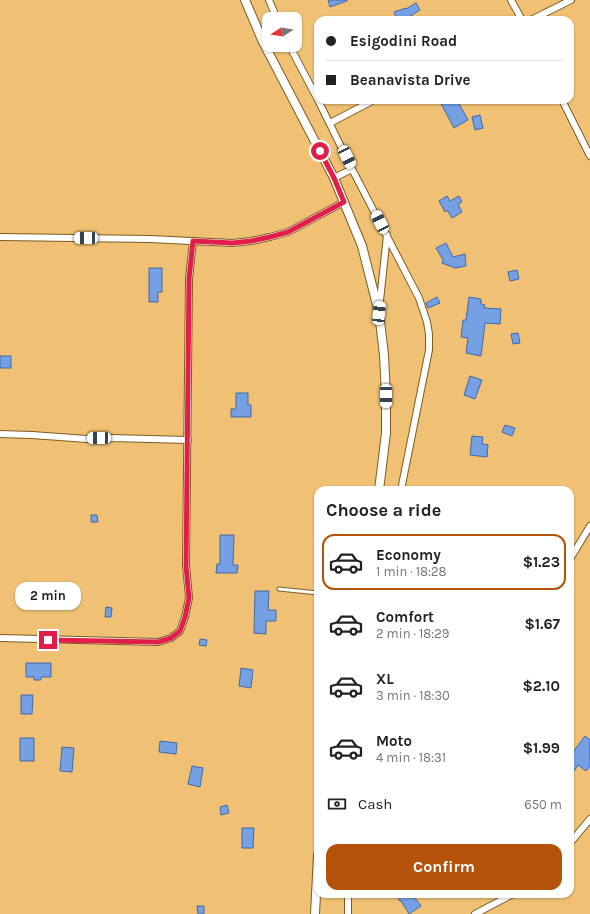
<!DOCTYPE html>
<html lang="en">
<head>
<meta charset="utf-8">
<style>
	body { margin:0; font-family:Karla,sans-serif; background:#f6f6f6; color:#222; height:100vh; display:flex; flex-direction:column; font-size:15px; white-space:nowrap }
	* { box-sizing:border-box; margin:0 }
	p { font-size:13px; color:#767676 }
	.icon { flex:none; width:22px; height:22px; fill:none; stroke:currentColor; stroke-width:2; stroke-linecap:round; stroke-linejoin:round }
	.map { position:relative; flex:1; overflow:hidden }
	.drawer { position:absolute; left:314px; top:486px; width:260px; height:412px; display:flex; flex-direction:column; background:#fff; border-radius:12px; box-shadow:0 1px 3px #0004 }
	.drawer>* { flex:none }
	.banner { position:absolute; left:314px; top:16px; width:260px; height:88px; border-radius:12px; box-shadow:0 1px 3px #0004; display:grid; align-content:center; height:88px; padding:0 12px; background:#fff }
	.needle { width:26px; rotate:258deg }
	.controls { position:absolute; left:262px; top:12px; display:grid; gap:8px }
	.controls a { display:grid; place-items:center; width:40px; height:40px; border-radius:8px; background:#fff; box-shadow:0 1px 3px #0004; font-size:20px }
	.end { position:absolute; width:18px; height:18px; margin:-9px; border:5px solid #e11d48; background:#fff; box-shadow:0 0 0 2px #fff }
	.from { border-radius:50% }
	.bubble { position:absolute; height:28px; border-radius:12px; background:#fff; box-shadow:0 1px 3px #0004; font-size:13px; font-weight:700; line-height:28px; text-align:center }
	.car { position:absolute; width:12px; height:24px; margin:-12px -6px; border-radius:5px; box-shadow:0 0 3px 1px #0007; background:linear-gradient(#fff 24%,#345 0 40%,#fff 0 76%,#345 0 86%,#fff 0) }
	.banner b { display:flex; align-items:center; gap:14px; height:38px; font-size:15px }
	.banner b+b { border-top:1px solid #e0e0e0 }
	.banner i { width:10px; height:10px; background:#222 }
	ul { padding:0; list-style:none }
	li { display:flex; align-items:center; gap:12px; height:56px; margin:0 8px 6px; padding:0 4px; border:2px solid transparent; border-radius:12px }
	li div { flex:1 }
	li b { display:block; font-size:15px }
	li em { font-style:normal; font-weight:700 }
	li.on { border-color:#b45309 }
	li>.icon { width:36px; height:36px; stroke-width:1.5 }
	h2 { padding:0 12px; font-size:18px; line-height:48px }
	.pay { display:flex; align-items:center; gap:10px; height:44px; padding:0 12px; font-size:15px }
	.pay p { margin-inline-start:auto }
	.primary-button { display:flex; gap:8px; margin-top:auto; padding:8px 12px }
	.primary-button a { flex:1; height:46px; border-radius:12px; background:#b45309; color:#fff; font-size:16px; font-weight:700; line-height:46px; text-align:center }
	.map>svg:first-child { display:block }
	.building { fill:#75a0e3; stroke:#4269a8 }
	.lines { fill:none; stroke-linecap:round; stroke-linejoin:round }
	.service-casing { stroke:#7d5c20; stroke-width:5 }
	.minor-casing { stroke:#7d5c20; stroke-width:8 }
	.secondary-casing { stroke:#7d5c20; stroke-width:10 }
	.service { stroke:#fff; stroke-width:3 }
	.minor { stroke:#fff; stroke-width:6 }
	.secondary { stroke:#fff; stroke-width:8 }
	.route { stroke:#e11d48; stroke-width:5 }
</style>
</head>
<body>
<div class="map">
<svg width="590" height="914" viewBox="0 0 590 914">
	<rect width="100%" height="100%" fill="#f0c174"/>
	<path class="building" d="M328 0H347V1L330 7Z
		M416 3 420 10 409 17 411 20H397L394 12 406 8V9Z
		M439 100H457L468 120 454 128Z
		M480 115 483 128 475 130 472 117Z
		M447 196 450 201 459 196 462 202 458 204 462 212 452 218 447 210 445 212 439 201Z
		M446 243 453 257 465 254 466 266 455 268 442 263 443 260 436 248Z
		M149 268H162V292H158V302H149Z
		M517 270 519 279 510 281 508 272Z
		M437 297 440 303 428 308 426 303Z
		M469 297 481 299V304L485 305 484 308 501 309 500 324 485 323 481 356 466 353 468 338 461 337 463 320H466Z
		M518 333 520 343 513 344 511 334Z
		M0 356H11V368H0Z
		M470 376 482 380 475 399 464 395Z
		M236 393H248V405H251V417H231V409H236Z
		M505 425 515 428 512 436 502 432Z
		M472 436 483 437 482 444 488 445 487 457 470 455Z
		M91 515H97L98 522H91Z
		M220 535H234L233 565H238L237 573H216L217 564H220Z
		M255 591H269L268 610H276V621H266V634L254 633Z
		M106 607 112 608 111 617H105Z
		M200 639 207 640 206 646 199 645Z
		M26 663H51V677H41V680H34V677H26Z
		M241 668 253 670 251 688 239 686Z
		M21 695H33L32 714H21Z
		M585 736 590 740V766L586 771 578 765 574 771 570 768V756Z
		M20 738H34V761H20Z
		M160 741 177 743 176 754 159 752Z
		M62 747 74 748 72 772 60 771Z
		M192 766 203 768 200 787 188 784Z
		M227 805 229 813 221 815 220 807Z
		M242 828H254L253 848H242Z
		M395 894H412L421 906 409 914 401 901H400Z
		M197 906H204V914H198Z"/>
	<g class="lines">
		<g class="service-casing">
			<path id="service" d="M279 589 318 593"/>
		</g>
		<g class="minor-casing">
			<path id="minor" d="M269 0 277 19
				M511 0 522 20
				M531 20 571 0
				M289 45 318 100
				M318 100 352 169 419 298 427 322 429 334V350L401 490
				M562 100 590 156
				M330 123 374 100
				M334 178 352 169
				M0 237 150 239 232 243 251 241 270 237 288 232 344 202
				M379 310 387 235
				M0 434 32 435 87 439 111 438 188 440
				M570 559 590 526
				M0 638 158 642 171 638 180 631 185 617 189 598 186 565 189 279 193 241
				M570 843 590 819
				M348 914V894
				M475 914 513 894"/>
		</g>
		<g class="secondary-casing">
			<path id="secondary" d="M245 0 263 42 334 178 362 246 379 313 384 355 386 396V433L379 490
				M315 914 318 855"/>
		</g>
		<use href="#service" class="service"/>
		<use href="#minor" class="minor"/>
		<use href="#secondary" class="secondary"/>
	</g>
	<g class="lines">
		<path class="route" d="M48 640 158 642 171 638 180 631 185 617 189 598 186 566 189 279 193 241 232 243 251 241 270 237 288 232 344 202 334 178 320 151"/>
	</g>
</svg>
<div class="controls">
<a><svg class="needle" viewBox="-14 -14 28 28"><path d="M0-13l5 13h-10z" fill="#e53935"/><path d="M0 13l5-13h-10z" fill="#767676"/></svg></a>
</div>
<i class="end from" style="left:320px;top:151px"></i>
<i class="end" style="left:48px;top:640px"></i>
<div class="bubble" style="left:15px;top:582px;width:66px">2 min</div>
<i class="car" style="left:347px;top:157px;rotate:154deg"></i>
<i class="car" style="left:380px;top:222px;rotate:333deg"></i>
<i class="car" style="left:86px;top:238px;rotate:270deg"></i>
<i class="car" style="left:379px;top:313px;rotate:7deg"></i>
<i class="car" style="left:386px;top:396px;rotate:180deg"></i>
<i class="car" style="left:99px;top:438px;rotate:269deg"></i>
<div class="banner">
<b><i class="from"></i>Esigodini Road</b>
<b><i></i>Beanavista Drive</b>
</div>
<section class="drawer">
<h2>Choose a ride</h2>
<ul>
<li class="on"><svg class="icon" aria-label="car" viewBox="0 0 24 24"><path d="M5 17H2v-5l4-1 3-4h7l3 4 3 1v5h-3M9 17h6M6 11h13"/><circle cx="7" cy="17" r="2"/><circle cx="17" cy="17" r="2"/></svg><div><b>Economy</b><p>1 min · 18:28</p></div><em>$1.23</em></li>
<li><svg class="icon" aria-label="car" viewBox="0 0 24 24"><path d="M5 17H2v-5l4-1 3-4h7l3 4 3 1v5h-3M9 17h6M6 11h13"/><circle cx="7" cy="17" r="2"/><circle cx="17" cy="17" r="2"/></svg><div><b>Comfort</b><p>2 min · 18:29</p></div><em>$1.67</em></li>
<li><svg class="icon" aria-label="car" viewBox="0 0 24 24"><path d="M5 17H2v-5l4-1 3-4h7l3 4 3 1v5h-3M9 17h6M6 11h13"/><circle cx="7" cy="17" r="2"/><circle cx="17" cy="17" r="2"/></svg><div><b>XL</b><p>3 min · 18:30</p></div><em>$2.10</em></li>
<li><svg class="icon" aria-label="car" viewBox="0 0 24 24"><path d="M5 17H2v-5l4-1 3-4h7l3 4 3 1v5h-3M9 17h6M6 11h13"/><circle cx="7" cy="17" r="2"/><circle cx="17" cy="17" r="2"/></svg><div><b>Moto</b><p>4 min · 18:31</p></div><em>$1.99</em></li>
</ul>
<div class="pay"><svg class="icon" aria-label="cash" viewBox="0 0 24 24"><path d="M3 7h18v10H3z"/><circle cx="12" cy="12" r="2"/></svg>Cash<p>650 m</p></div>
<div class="primary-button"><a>Confirm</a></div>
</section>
</div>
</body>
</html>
